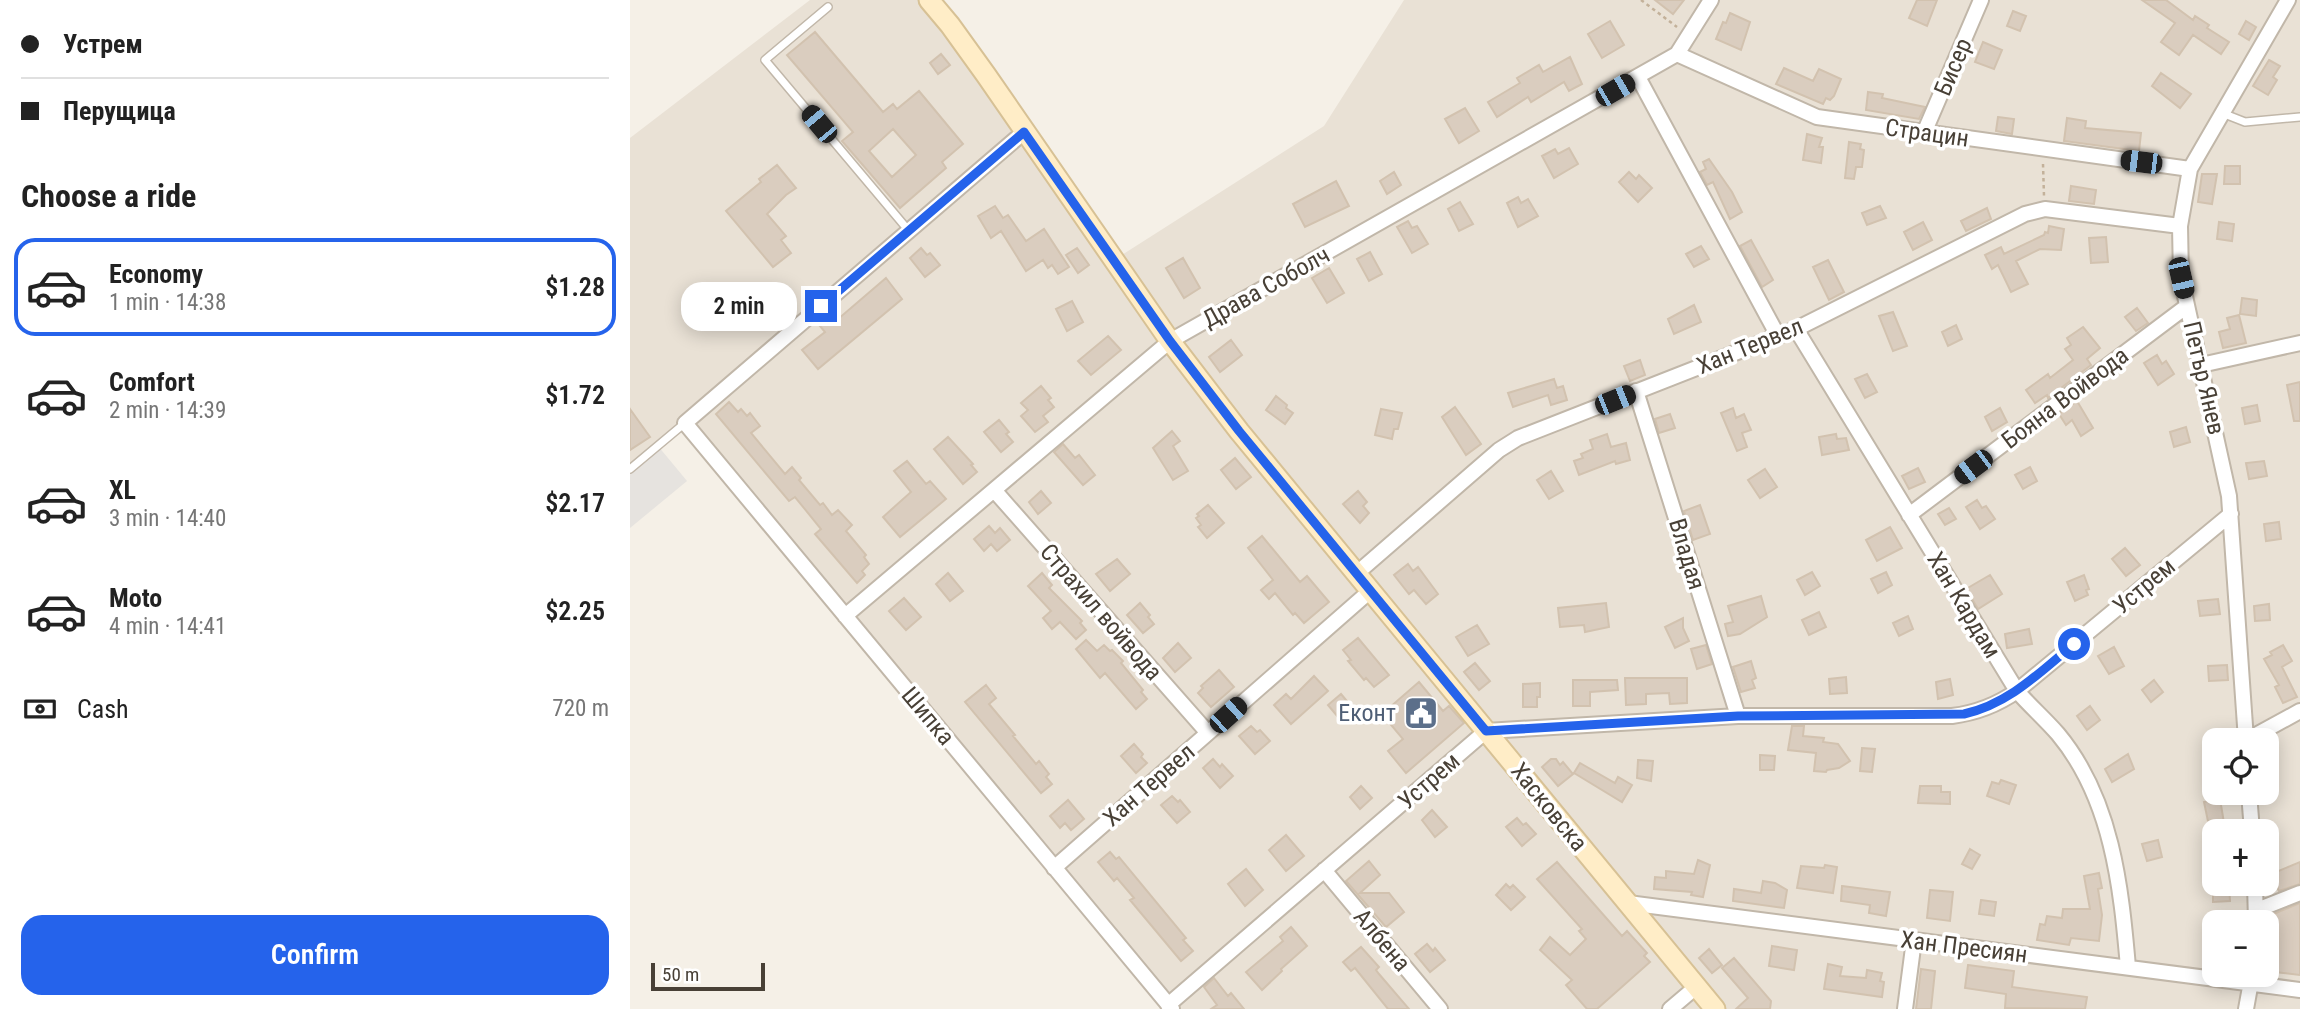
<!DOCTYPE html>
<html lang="en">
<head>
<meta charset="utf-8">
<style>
	body { margin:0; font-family:"Roboto Condensed",sans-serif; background:#f6f6f6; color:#222; height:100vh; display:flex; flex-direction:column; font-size:26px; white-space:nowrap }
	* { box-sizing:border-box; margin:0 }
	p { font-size:23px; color:#767676 }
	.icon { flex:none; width:38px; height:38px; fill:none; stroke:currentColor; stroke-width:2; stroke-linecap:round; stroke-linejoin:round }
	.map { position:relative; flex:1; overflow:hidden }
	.sheet { display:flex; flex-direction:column; background:#fff; width:630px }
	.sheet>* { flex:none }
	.top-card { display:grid; align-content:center; height:154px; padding:0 21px; background:#fff }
	.controls { position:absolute; left:1572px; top:728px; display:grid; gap:14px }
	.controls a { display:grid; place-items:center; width:77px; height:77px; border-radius:14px; background:#fff; box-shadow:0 4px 18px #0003; font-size:35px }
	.scale { position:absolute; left:21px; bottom:18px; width:114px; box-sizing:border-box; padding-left:7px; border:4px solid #484036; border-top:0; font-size:19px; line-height:24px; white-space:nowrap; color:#484036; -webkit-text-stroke:5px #fff; paint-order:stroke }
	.end { position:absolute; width:32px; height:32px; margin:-16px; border:9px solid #2563eb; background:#fff; box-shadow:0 0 0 4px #fff }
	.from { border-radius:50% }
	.bubble { position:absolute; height:49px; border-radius:21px; background:#fff; box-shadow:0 4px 18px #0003; font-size:23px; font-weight:600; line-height:49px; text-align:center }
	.car { position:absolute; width:21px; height:42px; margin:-21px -10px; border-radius:9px; box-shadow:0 0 5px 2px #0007; background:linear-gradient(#222 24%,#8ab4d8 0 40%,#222 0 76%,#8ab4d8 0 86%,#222 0) }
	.top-card b { display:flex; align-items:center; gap:24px; height:66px; font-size:26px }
	.top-card b+b { border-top:2px solid #e0e0e0 }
	.top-card i { width:18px; height:18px; background:#222 }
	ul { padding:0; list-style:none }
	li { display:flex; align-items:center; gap:21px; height:98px; margin:0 14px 10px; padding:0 7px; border:4px solid transparent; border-radius:21px }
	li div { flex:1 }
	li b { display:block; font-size:26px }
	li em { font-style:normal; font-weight:600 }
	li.selected { border-color:#2563eb }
	li>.icon { width:63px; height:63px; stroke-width:1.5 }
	h2 { padding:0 21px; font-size:32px; line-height:84px }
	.pay { display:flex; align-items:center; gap:18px; height:77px; padding:0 21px; font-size:26px }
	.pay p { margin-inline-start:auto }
	.button { display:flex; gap:14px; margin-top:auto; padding:14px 21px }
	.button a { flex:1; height:80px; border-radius:21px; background:#2563eb; color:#fff; font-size:28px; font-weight:600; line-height:80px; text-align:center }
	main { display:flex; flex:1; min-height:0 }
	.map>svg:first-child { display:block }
	.residential { fill:#e9e1d5; fill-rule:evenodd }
	.parking { fill:#e6e3df }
	.building { fill:#dacdbf; stroke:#d2c2af; stroke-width:2; fill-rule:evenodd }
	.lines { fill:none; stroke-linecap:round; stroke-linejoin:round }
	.lane-casing { stroke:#c1b7a9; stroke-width:10 }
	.street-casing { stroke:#c1b7a9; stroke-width:18 }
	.secondary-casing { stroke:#d7c195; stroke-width:23 }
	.path { stroke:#c3b19a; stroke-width:2.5; stroke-dasharray:3.5 3.5; stroke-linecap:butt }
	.lane { stroke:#fff; stroke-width:7 }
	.street { stroke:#fff; stroke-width:14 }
	.secondary { stroke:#ffedc7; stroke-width:19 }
	.route { stroke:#2563eb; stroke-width:9 }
	.labels { text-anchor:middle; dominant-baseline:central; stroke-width:7; stroke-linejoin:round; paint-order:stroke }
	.street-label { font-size:24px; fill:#484036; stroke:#fff }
	.service-label { font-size:24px; fill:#4e5e75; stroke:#fff; text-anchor:end }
</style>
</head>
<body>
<main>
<section class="sheet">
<div class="top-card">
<b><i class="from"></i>Устрем</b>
<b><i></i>Перущица</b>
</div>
<h2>Choose a ride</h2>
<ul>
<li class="selected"><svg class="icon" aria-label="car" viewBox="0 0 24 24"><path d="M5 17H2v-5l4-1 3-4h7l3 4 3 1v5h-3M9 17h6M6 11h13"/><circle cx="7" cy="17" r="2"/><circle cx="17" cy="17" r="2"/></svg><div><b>Economy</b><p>1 min · 14:38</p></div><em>$1.28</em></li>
<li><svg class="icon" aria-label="car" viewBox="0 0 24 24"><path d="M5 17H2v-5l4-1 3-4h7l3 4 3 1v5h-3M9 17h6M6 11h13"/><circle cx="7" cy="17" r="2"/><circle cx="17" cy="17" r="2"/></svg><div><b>Comfort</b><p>2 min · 14:39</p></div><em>$1.72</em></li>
<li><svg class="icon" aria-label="car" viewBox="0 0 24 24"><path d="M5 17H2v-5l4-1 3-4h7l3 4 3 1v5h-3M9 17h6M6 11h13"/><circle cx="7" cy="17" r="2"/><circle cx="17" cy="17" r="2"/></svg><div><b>XL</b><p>3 min · 14:40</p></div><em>$2.17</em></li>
<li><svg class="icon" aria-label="car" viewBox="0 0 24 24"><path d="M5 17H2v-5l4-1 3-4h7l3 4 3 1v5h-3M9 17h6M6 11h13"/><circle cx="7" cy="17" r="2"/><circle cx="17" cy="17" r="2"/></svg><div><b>Moto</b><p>4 min · 14:41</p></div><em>$2.25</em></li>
</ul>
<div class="pay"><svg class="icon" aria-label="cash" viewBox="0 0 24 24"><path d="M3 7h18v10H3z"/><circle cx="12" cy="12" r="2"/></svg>Cash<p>720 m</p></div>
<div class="button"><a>Confirm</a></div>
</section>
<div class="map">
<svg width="1670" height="1009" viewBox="0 0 1670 1009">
	<rect width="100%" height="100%" fill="#f5f0e7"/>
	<path class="residential" d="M180 0H299L484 260 694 126 774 0H1670V1009H542L55 424 0 469V138ZM1584 740H1636V793H1584ZM1584 831H1636V884H1584ZM1584 922H1636V975H1584Z"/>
	<path class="parking" d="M28 446 57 481 0 528V469Z"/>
	<path class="building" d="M1025 0H1054L1043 14Z
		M1287 0H1307L1297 26 1279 18Z
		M1512 0H1536L1563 20 1565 16 1579 25 1577 28 1599 42 1591 54 1563 35 1549 55 1531 42 1545 23Z
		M1383 11 1396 16 1390 31 1377 26Z
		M1100 13 1120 22 1111 50 1086 39 1093 22 1096 23Z
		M980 21 994 45 972 58 958 34Z
		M1616 21 1626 27 1619 40 1609 34Z
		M185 32 253 112 263 104 267 109 289 91 333 144 312 162 316 168 270 208 212 141 223 132 157 55ZM263 129 286 155 262 177 239 151Z
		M1353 42 1372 50 1364 69 1345 62Z
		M311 54 320 65 308 74 300 63Z
		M940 57 952 84 939 91 934 82 901 102 898 97 867 117 858 102 890 83 887 78 909 65 913 72Z
		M1639 60 1650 66 1643 77 1647 80 1638 95 1623 86Z
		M1154 68 1183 81 1189 69 1211 79 1204 96 1200 100 1196 98 1193 104 1146 84Z
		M1531 73 1561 94 1550 108 1522 86Z
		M1238 92 1253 94 1252 98 1295 107 1289 119 1236 110Z
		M835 108 849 131 829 143 815 119Z
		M1368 117 1384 119 1382 134 1366 131Z
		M1437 118 1456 121 1455 128 1511 133 1509 151 1434 141Z
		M1177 134 1192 138 1189 147H1193L1191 163 1173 160Z
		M1219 142 1231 144 1230 149 1234 150 1232 167H1226L1224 179 1215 178Z
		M939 148 948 164 924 178 912 156 925 149 928 154Z
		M1079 159 1102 192 1112 212 1100 219 1083 182 1077 185 1070 172 1076 169 1073 162Z
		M147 165 166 188 156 195 137 214 156 236 151 240 161 253 143 267 96 211 131 182 129 179Z
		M1595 166H1610V184H1594Z
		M764 172 771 185 757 194 750 181Z
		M999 172 1006 179 1009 175 1022 188 1008 202 989 182Z
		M1572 174H1587L1582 204 1568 202Z
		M706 181 719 206 675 227 663 204Z
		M1441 186 1466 190 1464 204 1439 201Z
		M888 197 891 203 898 199 908 216 888 227 877 203Z
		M830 202 843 224 829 231 818 209Z
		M365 206 373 218 378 215 396 241 414 229 439 267 428 274 422 265 418 268 413 260 396 271 371 231 361 238 348 216Z
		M1250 206 1256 218 1237 225 1232 213Z
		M1357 208 1361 219 1336 231 1331 221Z
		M778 221 782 228 787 226 798 244 782 253 767 227Z
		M1293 222 1302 240 1283 250 1274 232Z
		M1589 222 1604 224 1602 241 1587 239Z
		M1419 226 1434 229 1431 250 1410 249 1386 261 1398 284 1381 292 1368 265 1362 269 1355 255 1371 247 1374 254 1414 235 1415 232 1418 233Z
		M1476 237 1478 262 1461 263 1459 238Z
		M1121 240 1143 280 1132 287 1110 246Z
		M1071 246 1079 259 1064 267 1056 254Z
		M291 248 297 255 300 253 310 265 295 277 280 258Z
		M447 248 459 265 448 273 436 255Z
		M740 252 752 274 739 281 727 259Z
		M553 258 570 288 554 298 536 268Z
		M1198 260 1214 292 1199 300 1183 267Z
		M699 268 714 293 697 303 682 278Z
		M256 278 272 299 188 369 172 350 195 332 190 326 202 315 207 320Z
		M1612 298 1627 300 1626 316 1610 314Z
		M442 301 453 322 437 331 426 309Z
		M1064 305 1071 322 1044 334 1038 319Z
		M1507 308 1518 323 1506 331 1495 317Z
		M1263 312 1277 346 1263 351 1249 316Z
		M1609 315 1616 343 1593 348 1589 332 1600 329 1597 318Z
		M1326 325 1332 339 1318 346 1312 332Z
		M1453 327 1470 348 1457 359 1461 365 1418 398 1417 395 1405 403 1396 390 1418 374 1420 378 1443 360 1435 349 1441 345 1437 338Z
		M478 336 491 350 461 375 448 361Z
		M601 340 612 355 590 372 579 357Z
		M1527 355 1532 364 1536 361 1544 374 1528 385 1514 363Z
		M1010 360 1015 375 1000 381 994 366Z
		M1237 374 1247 392 1235 398 1225 379Z
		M924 379 927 388 933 386 937 400 921 405 918 395 883 407 878 393Z
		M1670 382V421H1664L1657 385Z
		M411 386 421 398 418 400 424 407 413 416 418 422 405 432 391 416 398 410 391 403Z
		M646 396 657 405 656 408 663 413 655 424 636 410Z
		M1447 401 1463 428 1451 436 1442 420 1436 425 1429 414Z
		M99 402 108 412 111 409 117 416 120 413 130 426 121 433 155 474 162 467 171 478 169 480 190 505 193 503 202 515 208 510 222 525 216 531 236 555 234 557 239 564 232 571 235 575 227 583 185 534 191 529 165 497 159 501 86 414Z
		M1627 405 1630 421 1615 424 1612 408Z
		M825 407 851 444 836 455 812 417Z
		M1103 408 1106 418 1114 414 1121 430 1112 433 1117 447 1107 451 1091 413Z
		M1370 408 1377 422 1362 431 1355 417Z
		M0 409 20 437 0 450Z
		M751 409 772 413 768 429H764L762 439 745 435Z
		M1040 414 1045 428 1029 433 1025 419Z
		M369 420 379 432 376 434 383 442 371 452 354 432Z
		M1556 427 1560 442 1544 447 1540 432Z
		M542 431 550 441 543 446 558 471 543 480 523 448Z
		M977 434 981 447 996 443 1000 460 986 464 985 461 949 475 944 461 953 458 951 454 963 449 960 440Z
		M1206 434 1207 439 1216 438 1219 450 1192 455 1189 437Z
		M318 437 343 464 341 465 347 472 333 484 304 449Z
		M433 444 445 458 449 455 465 475 453 485 424 452Z
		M605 458 621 477 606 489 591 470Z
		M277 461 296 484 300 481 316 499 270 537 253 517 281 492 264 471Z
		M1634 461 1637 476 1619 479 1616 463Z
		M1400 467 1407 481 1393 489 1385 475Z
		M1288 468 1295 482 1279 489 1272 476Z
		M1135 469 1147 487 1130 498 1118 480Z
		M921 471 933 491 919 499 907 480Z
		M411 491 421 503 408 514 399 502Z
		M728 491 737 502 733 506 739 513 730 523 713 504Z
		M1347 500 1352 508 1356 506 1365 519 1350 529 1336 507Z
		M578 505 594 523 577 538 568 527 571 525 566 518 569 516 567 514Z
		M1070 505 1080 534 1063 540 1054 511Z
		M1319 508 1326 519 1315 525 1308 514Z
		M1649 522 1651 539 1636 541 1634 524Z
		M359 526 365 533 370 528 380 540 367 551 361 544 354 551 344 539Z
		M1260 527 1272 548 1247 561 1236 540Z
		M632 536 670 582 677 576 699 602 674 623 665 613 663 615 645 593 639 599 631 590 643 580 618 548Z
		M1495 548 1510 565 1496 576 1482 559Z
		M487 559 500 574 480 591 466 574Z
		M778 564 783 571 788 567 808 594 796 604 784 590 779 594 764 575Z
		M1182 572 1190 586 1175 595 1167 580Z
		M1256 572 1262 585 1248 593 1241 579Z
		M318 573 333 591 320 601 306 584Z
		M412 573 422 585 419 588 452 621 450 623 456 630 446 639 430 622 422 629 413 618 421 611 398 586Z
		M1360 575 1372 594 1348 609 1336 589Z
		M1454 575 1459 589 1456 590 1458 595 1445 601 1437 582Z
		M1131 596 1137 617 1110 634 1098 636 1095 624 1103 622 1098 606Z
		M274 598 291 617 276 630 259 611Z
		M1588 599 1590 614 1570 616 1568 601Z
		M510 603 520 615 518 617 524 624 513 633 497 615Z
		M976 603 979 627 955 632 954 625 930 627 928 608Z
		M1639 604 1640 620 1625 621 1624 606Z
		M1189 612 1196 627 1179 635 1172 620Z
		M1278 616 1283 629 1269 636 1263 623Z
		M1053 618V628L1059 641 1045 648 1035 627Z
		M847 625 859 644 838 656 826 637Z
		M1399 629 1402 644 1377 648 1375 634Z
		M728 638 759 675 744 687 736 678 734 680 718 661 721 660 713 650Z
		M456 640 467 651 474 645 480 651 482 650 493 661 491 663 513 690 511 692 517 699 506 709 475 673 470 678 446 649Z
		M548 643 561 658 545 672 533 658Z
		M1076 645 1082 664 1067 669 1061 649Z
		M1653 645 1662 661 1652 667 1667 697 1653 703 1645 687 1649 685 1634 659 1642 655 1640 652Z
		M1484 647 1494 666 1479 674 1468 656Z
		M1121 661 1126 678 1122 680 1125 688 1111 692 1103 667Z
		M845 663 860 681 849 690 834 672Z
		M1597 665 1598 680 1579 681 1578 666Z
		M589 670 604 687 581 707 568 693 573 688 571 686Z
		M684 676 698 691 661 724 644 705 656 694 661 699Z
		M1216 677 1217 693 1200 694 1199 679Z
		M995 678H1057V703L1040 704 1039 693 1016 694V704L996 705Z
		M1320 679 1323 695 1308 699 1306 682Z
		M943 680H987L988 690 960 692V706H943Z
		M1524 680 1533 692 1521 702 1512 690Z
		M789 682 813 711 819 706 834 723 776 773 758 751 773 739 752 714Z
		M910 683V697H907V707H893V684Z
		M356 685 366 698 359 704 385 735 383 736 406 764 409 761 419 774 416 777 422 784 411 793 335 702Z
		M711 694 721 706 708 717 698 705Z
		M1460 706 1470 720 1457 730 1447 716Z
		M621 726 627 732 630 730 640 741 625 754 609 736Z
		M1162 726H1174L1173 736 1194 738 1193 742 1208 744 1220 761 1209 768 1197 770 1196 772 1184 771 1186 753 1158 750Z
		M504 744 513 754 511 757 517 763 506 773 491 756Z
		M1232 748 1245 749 1242 772 1230 771Z
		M1498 754 1504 769 1482 782 1475 769Z
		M1130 755 1145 756 1144 770H1130Z
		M583 759 590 767 592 764 603 776 590 788 573 768Z
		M921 759H926L930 765 933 762 943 774 928 786 912 767Z
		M1008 760 1023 761 1021 781 1007 778Z
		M950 763 985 783 988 777 1002 785 992 802 944 773Z
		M1371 780 1386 785 1379 804 1357 796 1362 782 1369 784Z
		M731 786 742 798 730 809 720 797Z
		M1290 786H1311V792H1320V804L1288 803Z
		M542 796 548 802 550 800 560 812 547 823 531 805Z
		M1590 799 1594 823 1579 826 1574 802Z
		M438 800 454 819 441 830 435 823 430 828 420 816Z
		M802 810 817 827 805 837 792 820Z
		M887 818 893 825 896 823 906 834 892 846 876 827Z
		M656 835 674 856 656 871 639 850Z
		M1528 840 1532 857 1517 861 1512 844Z
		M1340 849 1350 855 1342 869 1332 864Z
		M480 852 486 859 489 857 556 938 553 940 563 951 551 961 500 900 504 898 487 878 484 881 468 862Z
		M1068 860 1080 865 1073 897 1061 895 1062 892 1024 889 1025 877 1036 878V871L1064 874Z
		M739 861 750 875 730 893H759L774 912 756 927 716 881Z
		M927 862 992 936 997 931 1017 953 1014 956 1020 962 967 1009H957L936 985 942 980 910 950 920 937 940 955 956 939 949 931 952 929 907 879Z
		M1670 862V884L1649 891 1644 881 1648 879 1646 872Z
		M1195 865 1207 867 1203 893 1167 888 1171 866 1194 868Z
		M616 869 633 890 615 906 598 884Z
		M1469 873 1472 888 1468 889 1472 915 1469 941 1441 938 1439 945 1407 940 1410 924 1415 925 1417 916 1432 918 1433 909H1460L1454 876Z
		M1133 881 1145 883 1157 890 1154 908 1103 901 1104 889 1131 893Z
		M876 884 880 888 883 885 895 897 881 910 866 895Z
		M1583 884 1599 886 1600 901 1583 902Z
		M1212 886 1260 892 1256 916 1239 913 1240 905 1211 901Z
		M1300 890 1323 892 1320 921 1297 918Z
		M1351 900 1366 902 1364 916 1349 914Z
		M1670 903V975L1645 972V962H1641L1639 925H1642L1641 915Z
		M661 927 677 946 651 969 652 971 632 990 616 972 653 941 650 937Z
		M797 944 803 951 805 948 815 960 800 972 785 954Z
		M1142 946 1167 950 1164 970 1139 966Z
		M731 947 749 967 746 970 749 974 779 1009H758L725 968 721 971 713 962Z
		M1079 949 1092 965 1082 973 1069 958Z
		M1104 958 1141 1001 1140 1009H1106L1118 998 1092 968Z
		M1198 964 1212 967 1210 976 1236 978 1237 970 1252 973 1250 981 1254 982 1252 997 1194 989Z
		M1338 965 1384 971 1382 987 1457 997 1455 1009 1375 1008 1376 994 1335 988Z
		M1291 969 1305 971 1301 1009H1286Z
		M584 978 598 996 601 993 614 1009H581L587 1005 574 987Z"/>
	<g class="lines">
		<g class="lane-casing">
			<path id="lane" d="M198 7 135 60 279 231
				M1592 113 1615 122 1670 117
				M0 469 55 423"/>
		</g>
		<g class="street-casing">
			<path id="street" d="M1047 54 1187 117 1560 169
				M1008 77 1148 336
				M394 132 55 423 542 1009
				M1294 133 1351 0
				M1166 329 1387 691C1400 706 1415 719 1428 734 1482 799 1491 886 1498 967
				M1571 365 1670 343
				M1006 391 1108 716
				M364 490 578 733
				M1279 515 1557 306
				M726 574 869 450 888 438 1166 329 1395 214 1415 209 1550 226
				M215 616 540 341 1047 54 1081 0
				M1616 740 1599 496 1551 278 1550 226 1560 169 1658 0
				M1617 740 1670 711
				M1619 793 1622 831
				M424 868 740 591
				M694 870 810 1009
				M1625 884 1626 922
				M998 903 1670 990
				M1627 910 1670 893
				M538 1005 856 731 1108 716H1322C1346 713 1367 705 1387 691L1601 514
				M1040 1009 1066 987
				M1275 1009 1284 940
				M1616 1009 1622 976"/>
		</g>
		<g class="secondary-casing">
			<path id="secondary" d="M299 0 320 25 356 75 540 341 609 431 1085 1009"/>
		</g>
		<path class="path" d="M1011 0 1047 27
			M1413 164 1414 196"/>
		<use href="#lane" class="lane"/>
		<use href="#street" class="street"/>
		<use href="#secondary" class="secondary"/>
	</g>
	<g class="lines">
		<path class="route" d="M191 306 394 132 540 341 609 431 856 731 1108 716 1334 714C1379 704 1410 672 1444 644"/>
	</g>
	<defs>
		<g id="civic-square" transform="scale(1.75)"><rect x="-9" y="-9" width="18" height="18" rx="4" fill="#5c6f8a" stroke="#fff"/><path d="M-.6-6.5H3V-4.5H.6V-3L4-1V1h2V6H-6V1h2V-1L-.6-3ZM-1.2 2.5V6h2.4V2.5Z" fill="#fff"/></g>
	</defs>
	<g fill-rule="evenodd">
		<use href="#civic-square" x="791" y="713"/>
	</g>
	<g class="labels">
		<g class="street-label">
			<text transform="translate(1323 67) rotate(-67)">Бисер</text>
			<text transform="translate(1297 133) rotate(8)">Страцин</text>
			<text transform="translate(636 287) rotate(-29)">Драва Соболч</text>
			<text transform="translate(1120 346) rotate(-22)">Хан Тервел</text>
			<text transform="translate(1574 378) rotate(77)">Петър Янев</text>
			<text transform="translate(1435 398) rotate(-37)">Бояна Войвода</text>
			<text transform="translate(1057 554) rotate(73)">Владая</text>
			<text transform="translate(1514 586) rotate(-40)">Устрем</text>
			<text transform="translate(1334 605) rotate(59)">Хан Кардам</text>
			<text transform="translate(471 612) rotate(49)">Страхил войвода</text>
			<text transform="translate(298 716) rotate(50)">Шипка</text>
			<text transform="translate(799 781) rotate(-41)">Устрем</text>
			<text transform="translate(519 785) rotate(-41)">Хан Тервел</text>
			<text transform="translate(919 807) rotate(51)">Хасковска</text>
			<text transform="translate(752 940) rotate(50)">Албена</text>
			<text transform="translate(1334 947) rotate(7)">Хан Пресиян</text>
		</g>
		<g class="service-label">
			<text x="766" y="713">Еконт</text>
		</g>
	</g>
</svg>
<div class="controls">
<a><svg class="icon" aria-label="locate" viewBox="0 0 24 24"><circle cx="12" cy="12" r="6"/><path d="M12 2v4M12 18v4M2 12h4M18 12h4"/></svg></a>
<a>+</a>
<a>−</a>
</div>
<div class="scale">50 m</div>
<i class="end from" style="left:1444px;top:644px"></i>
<i class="end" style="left:191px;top:306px"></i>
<div class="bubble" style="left:51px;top:282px;width:116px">2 min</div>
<i class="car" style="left:985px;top:90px;rotate:60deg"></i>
<i class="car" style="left:189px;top:124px;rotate:320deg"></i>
<i class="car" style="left:1511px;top:162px;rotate:277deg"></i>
<i class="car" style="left:1551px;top:278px;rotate:167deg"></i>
<i class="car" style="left:985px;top:400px;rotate:68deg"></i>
<i class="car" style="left:1343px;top:467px;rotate:233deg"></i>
<i class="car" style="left:598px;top:715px;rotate:48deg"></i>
</div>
</main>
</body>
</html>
